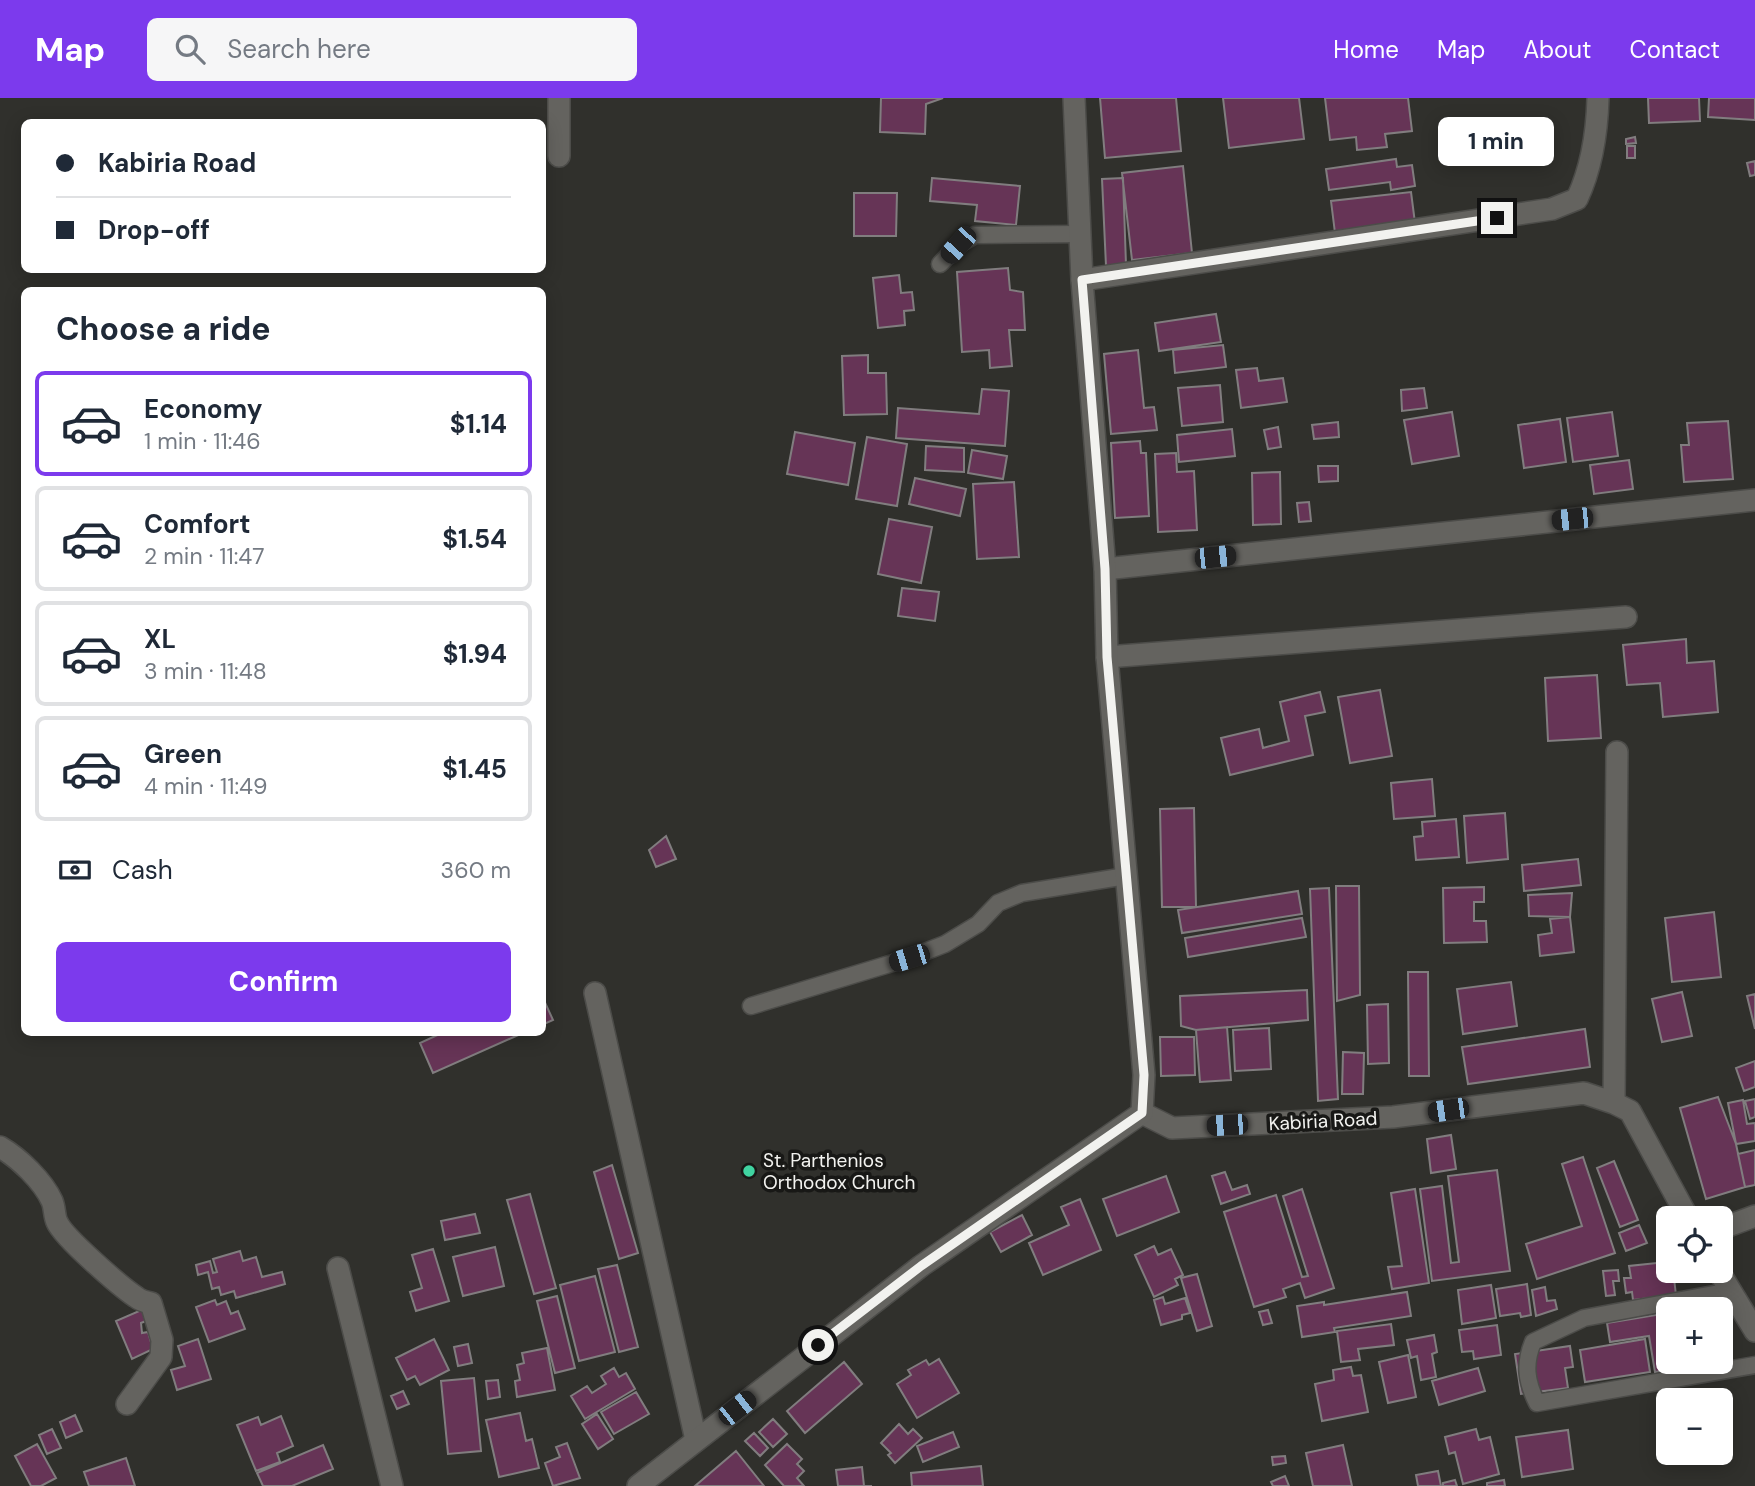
<!DOCTYPE html>
<html lang="en">
<head>
<meta charset="utf-8">
<style>
	body { margin:0; font-family:"DM Sans",sans-serif; background:#f6f6f7; color:#1f2937; height:100vh; display:flex; flex-direction:column; font-size:26px; white-space:nowrap }
	* { box-sizing:border-box; margin:0 }
	p { font-size:23px; color:#747a83 }
	.icon { flex:none; width:38px; height:38px; fill:none; stroke:currentColor; stroke-width:2; stroke-linecap:round; stroke-linejoin:round }
	.map { position:relative; flex:1; overflow:hidden }
	.details { position:absolute; left:21px; top:189px; width:525px; height:749px; display:flex; flex-direction:column; background:#fff; border-radius:10px; box-shadow:0 4px 18px #0003 }
	.details>* { flex:none }
	.banner { position:absolute; left:21px; top:21px; width:525px; height:154px; border-radius:10px; box-shadow:0 4px 18px #0003; display:grid; align-content:center; height:154px; padding:0 35px; background:#fff }
	.fabs { position:absolute; left:1656px; top:1108px; display:grid; gap:14px }
	.fabs a { display:grid; place-items:center; width:77px; height:77px; border-radius:10px; background:#fff; box-shadow:0 4px 18px #0003; font-size:35px }
	.end { position:absolute; width:32px; height:32px; margin:-16px; border:9px solid #f2f2ef; background:#111; box-shadow:0 0 0 4px #111 }
	.from { border-radius:50% }
	.bubble { position:absolute; height:49px; border-radius:10px; background:#fff; box-shadow:0 4px 18px #0003; font-size:23px; font-weight:700; line-height:49px; text-align:center }
	.car { position:absolute; width:21px; height:42px; margin:-21px -10px; border-radius:9px; box-shadow:0 0 5px 2px #0007; background:linear-gradient(#222 24%,#8ab4d8 0 40%,#222 0 76%,#8ab4d8 0 86%,#222 0) }
	.banner b { display:flex; align-items:center; gap:24px; height:66px; font-size:26px }
	.banner b+b { border-top:2px solid #e0e1e3 }
	.banner i { width:18px; height:18px; background:#1f2937 }
	ul { padding:0; list-style:none }
	li { display:flex; align-items:center; gap:21px; height:105px; margin:0 14px 10px; padding:0 21px; border:4px solid #e0e1e3; border-radius:10px }
	li div { flex:1 }
	li b { display:block; font-size:26px }
	li em { font-style:normal; font-weight:700 }
	li.selected { border-color:#7c3aed }
	li>.icon { width:63px; height:63px; stroke-width:1.5 }
	h2 { padding:0 35px; font-size:32px; line-height:84px }
	.pay { display:flex; align-items:center; gap:18px; height:77px; padding:0 35px; font-size:26px }
	.pay p { margin-inline-start:auto }
	.button { display:flex; gap:14px; margin-top:auto; padding:14px 35px }
	.button a { flex:1; height:80px; border-radius:10px; background:#7c3aed; color:#fff; font-size:28px; font-weight:700; line-height:80px; text-align:center }
	header { display:flex; align-items:center; gap:42px; box-sizing:border-box; height:98px; padding:0 35px; background:#7c3aed; color:#fff }
	header strong { font-size:33px }
	nav { display:flex; gap:38px; margin-inline-start:auto; font-size:24px }
	.search { width:490px; height:63px; background:#f6f6f7; display:flex; align-items:center; gap:18px; box-sizing:border-box; padding:0 24px; border-radius:10px; color:#747a83; font-size:26px }
	.map>svg:first-child { display:block }
	.building { fill:#663456; stroke:#817d7f; stroke-width:2 }
	.lines { fill:none; stroke-linecap:round; stroke-linejoin:round }
	.lane-casing { stroke:#4c4c49; stroke-width:19 }
	.street-casing { stroke:#4c4c49; stroke-width:24 }
	.secondary-casing { stroke:#4c4c49; stroke-width:24 }
	.lane { stroke:#64635f; stroke-width:16 }
	.street { stroke:#64635f; stroke-width:21 }
	.secondary { stroke:#64635f; stroke-width:21 }
	.route { stroke:#f2f2ef; stroke-width:9 }
	.poi-dot { fill:#40d4a1; stroke:#181816; stroke-width:2.5 }
	.labels { text-anchor:middle; dominant-baseline:central; stroke-width:7; stroke-linejoin:round; paint-order:stroke }
	.street-label { font-size:19px; fill:#f2f2ef; stroke:#181816 }
	.poi-label { font-size:19px; fill:#f2f2ef; stroke:#181816; text-anchor:start }
</style>
</head>
<body>
<header>
<strong>Map</strong>
<div class="search"><svg class="icon" aria-label="search" viewBox="0 0 24 24"><circle cx="10" cy="10" r="6"/><path d="M15 15l6 6"/></svg>Search here</div>
<nav><a>Home</a><a>Map</a><a>About</a><a>Contact</a></nav>
</header>
<div class="map">
<svg width="1755" height="1388" viewBox="0 0 1755 1388">
	<rect width="100%" height="100%" fill="#30302c"/>
	<path class="building" d="M881 0H943L926 6 925 36 880 34Z
		M1100 0H1176L1181 53 1105 60Z
		M1223 0H1299L1304 41 1229 50Z
		M1325 0H1408L1412 33 1385 36 1387 49 1357 52 1356 39 1330 42Z
		M1648 0H1699L1700 23 1649 25Z
		M1709 0H1755V22L1708 19Z
		M1635 39 1636 45 1626 46V41Z
		M1627 48H1635V60H1627Z
		M1396 61 1397 69 1412 67 1415 88 1391 92 1390 84 1329 92 1326 71Z
		M1755 63V77L1750 78 1747 65Z
		M1183 68 1192 155 1132 162 1122 75Z
		M932 80 1020 88 1016 127 975 123 977 107 930 103Z
		M1123 80 1126 167 1106 168 1102 81Z
		M1411 94 1415 125 1335 135 1331 103Z
		M854 95H897L896 138H854Z
		M1008 170 1010 192 1023 194 1025 232H1009L1012 268 990 270 989 252 962 254 957 174Z
		M899 177 901 195 912 194 914 212 904 213 905 227 878 230 873 180Z
		M1216 216 1221 244 1159 253 1155 225Z
		M1223 247 1226 269 1175 275 1173 252Z
		M1138 252 1144 310 1154 309 1157 332 1111 336 1104 256Z
		M868 257V275H886L887 316 844 317 842 258Z
		M1257 270 1259 283 1283 280 1287 304 1241 310 1236 272Z
		M1220 287 1223 324 1182 328 1178 290Z
		M1424 290 1427 310 1402 313 1401 292Z
		M982 291 1009 293 1005 348 896 340 898 310 979 316Z
		M1452 314 1459 358 1412 366 1404 322Z
		M1612 314 1618 358 1573 364 1567 320Z
		M1560 321 1566 364 1524 370 1518 327Z
		M1728 323 1733 381 1684 384 1681 347H1689L1687 325Z
		M1338 324 1339 339 1314 341 1312 327Z
		M1278 329 1281 349 1268 351 1264 332Z
		M1232 331 1235 358 1179 364 1177 337Z
		M795 334 855 345 848 387 787 376Z
		M867 339 907 346 897 408 856 401Z
		M1140 343 1141 355H1146L1149 418 1115 420 1111 345Z
		M926 348 964 350V374L925 372Z
		M972 352 1007 358 1003 381 968 375Z
		M1176 355 1177 374 1194 373 1197 432 1158 434 1155 356Z
		M1629 362 1633 391 1594 396 1590 367Z
		M1318 368H1338V383L1319 384Z
		M1280 374 1281 426 1253 427 1252 375Z
		M915 380 966 391 960 418 909 406Z
		M1014 384 1019 459 977 461 973 386Z
		M1309 404 1311 423 1299 424 1297 405Z
		M889 421 932 429 921 485 878 476Z
		M902 490 939 494 935 523 898 518Z
		M1686 541 1687 565 1714 563 1718 614 1663 619 1660 585 1627 587 1623 547Z
		M1597 577 1601 640 1548 643 1545 580Z
		M1380 592 1392 658 1350 665 1338 599Z
		M1320 594 1325 614 1305 618 1313 657 1230 677 1221 640 1259 631 1263 650 1289 643 1280 604Z
		M1432 681 1435 718 1394 721 1391 685Z
		M1194 710 1196 809H1162L1160 711Z
		M1505 715 1508 761 1467 765 1464 718Z
		M1456 721 1459 759 1416 762 1414 739 1423 738 1422 724Z
		M666 738 676 761 656 769 649 752Z
		M1578 761 1581 787 1524 793 1522 767Z
		M1336 788H1359L1360 897 1337 903Z
		M1484 789V804H1474V823H1486L1487 844 1444 845 1443 790Z
		M1329 790 1338 1001 1318 1003 1310 791Z
		M1298 793 1302 816 1182 835 1178 812Z
		M1572 795 1570 819 1529 818 1528 797Z
		M1714 814 1721 879 1672 884 1665 820Z
		M1570 819 1574 854 1540 858 1538 837 1552 835 1550 821Z
		M1302 820 1306 839 1188 859 1185 840Z
		M1408 874H1428L1429 978H1409Z
		M1511 884 1517 928 1463 936 1457 891Z
		M1307 892 1308 922 1196 932 1181 928 1180 898Z
		M1682 894 1692 938 1662 944 1652 901Z
		M1755 896V931L1747 898Z
		M542 898 553 922 542 927Z
		M1388 906 1389 965 1368 966 1367 907Z
		M1227 929 1231 982 1200 984 1196 932Z
		M1269 930 1271 971 1235 973 1233 932Z
		M1585 931 1590 969 1468 986 1462 949Z
		M444 934H525L433 975 420 945Z
		M1160 939H1194L1195 977 1161 978Z
		M1343 954 1364 955 1363 996H1342Z
		M1755 963V989L1744 993 1736 970Z
		M1718 999 1736 1046 1745 1089 1706 1101 1680 1010Z
		M1755 1001V1019L1750 1021 1745 1003Z
		M1743 1002 1747 1026 1755 1025V1043L1736 1046 1728 1005Z
		M1451 1037 1456 1071 1431 1075 1427 1041Z
		M1755 1052V1087L1745 1089 1738 1056Z
		M1583 1059 1615 1155 1537 1181 1526 1146 1582 1128 1562 1066Z
		M1614 1063 1638 1122 1620 1129 1597 1070Z
		M612 1067 638 1155 619 1161 594 1074Z
		M1497 1072 1510 1173 1432 1183 1420 1091 1442 1088 1451 1165 1459 1164 1448 1078Z
		M1225 1074 1232 1092 1247 1087 1250 1096 1221 1106 1212 1078Z
		M1166 1078 1179 1114 1117 1138 1103 1101Z
		M1302 1091 1334 1190 1305 1200 1300 1185 1283 1191 1286 1199 1254 1209 1224 1114 1276 1097 1302 1179 1308 1178 1283 1098Z
		M1415 1091 1429 1185 1392 1191 1388 1169 1402 1168 1391 1095Z
		M530 1096 556 1190 534 1196 507 1102Z
		M1080 1101 1101 1152 1043 1177 1029 1145 1069 1127 1061 1109Z
		M475 1116 480 1135 445 1142 441 1123Z
		M1022 1117 1032 1137 1001 1154 990 1134Z
		M1639 1127 1647 1145 1626 1153 1619 1135Z
		M1154 1148 1158 1157 1171 1151 1183 1177 1175 1181 1178 1187 1154 1199 1135 1157Z
		M495 1149 504 1188 463 1198 453 1159Z
		M433 1151 449 1203 416 1213 410 1194 422 1190 412 1157Z
		M240 1153 243 1163 256 1159 262 1179 282 1174 285 1186 236 1200 234 1193 221 1197 219 1189 212 1191 208 1174 198 1177 196 1167 210 1163 213 1175 217 1174 213 1161Z
		M1666 1164 1667 1172H1673L1676 1197 1633 1202 1632 1194 1626 1195 1624 1180H1631L1629 1168Z
		M617 1167 638 1249 619 1254 598 1171Z
		M1618 1172 1619 1183H1613L1615 1197 1606 1198 1603 1173Z
		M1197 1176 1212 1228 1197 1233 1181 1180Z
		M595 1178 615 1254 579 1263 560 1187Z
		M1527 1186 1531 1217 1521 1219 1520 1215 1500 1218 1496 1191Z
		M1491 1187 1496 1220 1462 1226 1458 1192Z
		M1545 1189 1547 1203 1555 1202 1557 1211 1536 1218 1532 1192Z
		M1407 1194 1411 1218 1334 1230 1335 1234 1302 1239 1297 1208 1324 1204V1207Z
		M557 1198 575 1270 555 1275 537 1203Z
		M1163 1199 1165 1206 1185 1200 1190 1215 1182 1217V1221L1161 1227 1154 1202Z
		M215 1202 217 1207 226 1203 231 1216 238 1213 245 1231 209 1244 196 1209Z
		M146 1210 151 1221 141 1225 142 1235 148 1234 153 1251 132 1261 116 1223Z
		M1268 1212 1272 1225 1263 1227 1259 1214Z
		M1668 1215V1264H1700V1266L1655 1274 1649 1238 1610 1244 1607 1225Z
		M1391 1226 1394 1247 1358 1251 1360 1262 1341 1264 1337 1233Z
		M1497 1227 1501 1257 1474 1261 1473 1253 1462 1254 1459 1232Z
		M1434 1237 1437 1254 1432 1256 1436 1279 1421 1282 1417 1258 1411 1260 1407 1242Z
		M198 1241 211 1281 177 1292 171 1272 185 1268 178 1248Z
		M434 1241 449 1272 420 1287 415 1278 407 1282 396 1260Z
		M1645 1241 1650 1274 1585 1284 1580 1252Z
		M468 1246 472 1265 458 1268 454 1249Z
		M1570 1248 1573 1269 1565 1270 1568 1290 1521 1296 1515 1256Z
		M547 1250 555 1292 517 1299 515 1283 520 1282 517 1267 524 1265 522 1255Z
		M1408 1257 1416 1299 1388 1305 1379 1264Z
		M939 1261 959 1295 917 1320 897 1286 911 1277 908 1272 926 1262 929 1267Z
		M844 1264 862 1286 805 1335 787 1313Z
		M1351 1269 1353 1278 1361 1277 1368 1314 1322 1323 1315 1286 1334 1282 1333 1272Z
		M614 1270 619 1279 626 1275 635 1291 585 1321 571 1298 587 1288 592 1295 606 1286 601 1278Z
		M1478 1270 1485 1293 1439 1307 1432 1283Z
		M474 1280 481 1353 448 1356 441 1283Z
		M498 1282 500 1299 488 1301 486 1283Z
		M403 1293 409 1306 397 1311 391 1298Z
		M636 1294 649 1316 614 1336 601 1314Z
		M520 1315 526 1343 532 1341 539 1370 499 1379 486 1322Z
		M597 1316 613 1341 598 1351 582 1326Z
		M75 1317 82 1333 66 1340 60 1324Z
		M281 1318 293 1348 277 1355 280 1364 256 1373 237 1327 258 1319 261 1327Z
		M773 1321 787 1336 773 1349 759 1334Z
		M899 1326 908 1336 913 1331 922 1340 895 1365 888 1357 891 1355 881 1345Z
		M52 1331 61 1350 47 1356 39 1337Z
		M1476 1331 1479 1342 1490 1339 1499 1376 1463 1386 1455 1354 1449 1356 1445 1339Z
		M1568 1332 1573 1371 1522 1379 1516 1339Z
		M953 1334 959 1349 923 1364 917 1348Z
		M754 1335 768 1350 760 1358 745 1343Z
		M567 1345 580 1380 553 1388 545 1365 560 1359 556 1349Z
		M37 1346 56 1380 41 1388H31L15 1358Z
		M787 1346 802 1361 797 1366 804 1373 797 1380 804 1388H784L765 1367Z
		M323 1347 333 1371 292 1388H263L257 1375Z
		M1343 1347 1352 1388H1313L1306 1355Z
		M736 1353 764 1388H695Z
		M1285 1358 1286 1365 1273 1367 1272 1359Z
		M126 1360 135 1388H89L84 1374Z
		M981 1368 983 1388H912L911 1375Z
		M862 1369 864 1388H872H838L836 1372Z
		M1438 1373 1441 1388H1418L1416 1377Z
		M1285 1378 1289 1388H1273L1271 1384Z
		M1455 1382 1457 1388H1443V1385Z
		M1504 1382 1505 1388H1487V1385Z"/>
	<g class="lines">
		<g class="lane-casing">
			<path id="lane" d="M940 166 958 147 975 137 1080 136
				M751 908 909 860 945 846 978 826 998 805 1022 795 1126 778
				M1730 1193 1584 1220 1533 1244C1524 1266 1526 1283 1537 1305L1755 1267"/>
		</g>
		<g class="street-casing">
			<path id="street" d="M559 0V58
				M1082 182 1552 111 1577 101C1592 69 1597 35 1598 0
				M1105 471 1755 402
				M1107 559 1626 519
				M595 895 696 1342
				M1614 1005 1617 654
				M1142 1015 1172 1030 1393 1019 1584 995 1614 1005 1630 1013 1688 1120
				M0 1049C19 1060 43 1083 52 1103 55 1110 54 1118 57 1124 63 1139 121 1189 136 1199 141 1203 146 1204 151 1205L162 1242 161 1259 127 1306
				M1720 1131 1755 1118
				M338 1170 392 1388
				M1718 1172 1755 1233"/>
		</g>
		<g class="secondary-casing">
			<path id="secondary" d="M638 1388 921 1168 1142 1015 1144 977 1107 559 1105 471 1082 182 1074 0"/>
		</g>
		<use href="#lane" class="lane"/>
		<use href="#street" class="street"/>
		<use href="#secondary" class="secondary"/>
	</g>
	<g class="lines">
		<path class="route" d="M818 1247 921 1168 1142 1015 1144 977 1107 559 1105 471 1082 182 1497 120"/>
	</g>
	<circle class="poi-dot" cx="749" cy="1073" r="7"/>
	<g class="labels">
		<g class="street-label">
			<text transform="translate(1323 1023) rotate(-3)">Kabiria Road</text>
		</g>
		<g class="poi-label">
			<text x="763" y="1062">St. Parthenios<tspan x="763" dy="22">Orthodox Church</tspan></text>
		</g>
	</g>
</svg>
<div class="fabs">
<a><svg class="icon" aria-label="locate" viewBox="0 0 24 24"><circle cx="12" cy="12" r="6"/><path d="M12 2v4M12 18v4M2 12h4M18 12h4"/></svg></a>
<a>+</a>
<a>−</a>
</div>
<i class="end from" style="left:818px;top:1247px"></i>
<i class="end" style="left:1497px;top:120px"></i>
<div class="bubble" style="left:1438px;top:19px;width:116px">1 min</div>
<i class="car" style="left:958px;top:147px;rotate:222deg"></i>
<i class="car" style="left:1572px;top:421px;rotate:264deg"></i>
<i class="car" style="left:1215px;top:459px;rotate:84deg"></i>
<i class="car" style="left:909px;top:860px;rotate:253deg"></i>
<i class="car" style="left:1448px;top:1012px;rotate:262deg"></i>
<i class="car" style="left:1227px;top:1027px;rotate:267deg"></i>
<i class="car" style="left:737px;top:1310px;rotate:52deg"></i>
<div class="banner">
<b><i class="from"></i>Kabiria Road</b>
<b><i></i>Drop-off</b>
</div>
<section class="details">
<h2>Choose a ride</h2>
<ul>
<li class="selected"><svg class="icon" aria-label="car" viewBox="0 0 24 24"><path d="M5 17H2v-5l4-1 3-4h7l3 4 3 1v5h-3M9 17h6M6 11h13"/><circle cx="7" cy="17" r="2"/><circle cx="17" cy="17" r="2"/></svg><div><b>Economy</b><p>1 min · 11:46</p></div><em>$1.14</em></li>
<li><svg class="icon" aria-label="car" viewBox="0 0 24 24"><path d="M5 17H2v-5l4-1 3-4h7l3 4 3 1v5h-3M9 17h6M6 11h13"/><circle cx="7" cy="17" r="2"/><circle cx="17" cy="17" r="2"/></svg><div><b>Comfort</b><p>2 min · 11:47</p></div><em>$1.54</em></li>
<li><svg class="icon" aria-label="car" viewBox="0 0 24 24"><path d="M5 17H2v-5l4-1 3-4h7l3 4 3 1v5h-3M9 17h6M6 11h13"/><circle cx="7" cy="17" r="2"/><circle cx="17" cy="17" r="2"/></svg><div><b>XL</b><p>3 min · 11:48</p></div><em>$1.94</em></li>
<li><svg class="icon" aria-label="car" viewBox="0 0 24 24"><path d="M5 17H2v-5l4-1 3-4h7l3 4 3 1v5h-3M9 17h6M6 11h13"/><circle cx="7" cy="17" r="2"/><circle cx="17" cy="17" r="2"/></svg><div><b>Green</b><p>4 min · 11:49</p></div><em>$1.45</em></li>
</ul>
<div class="pay"><svg class="icon" aria-label="cash" viewBox="0 0 24 24"><path d="M3 7h18v10H3z"/><circle cx="12" cy="12" r="2"/></svg>Cash<p>360 m</p></div>
<div class="button"><a>Confirm</a></div>
</section>
</div>
</body>
</html>
